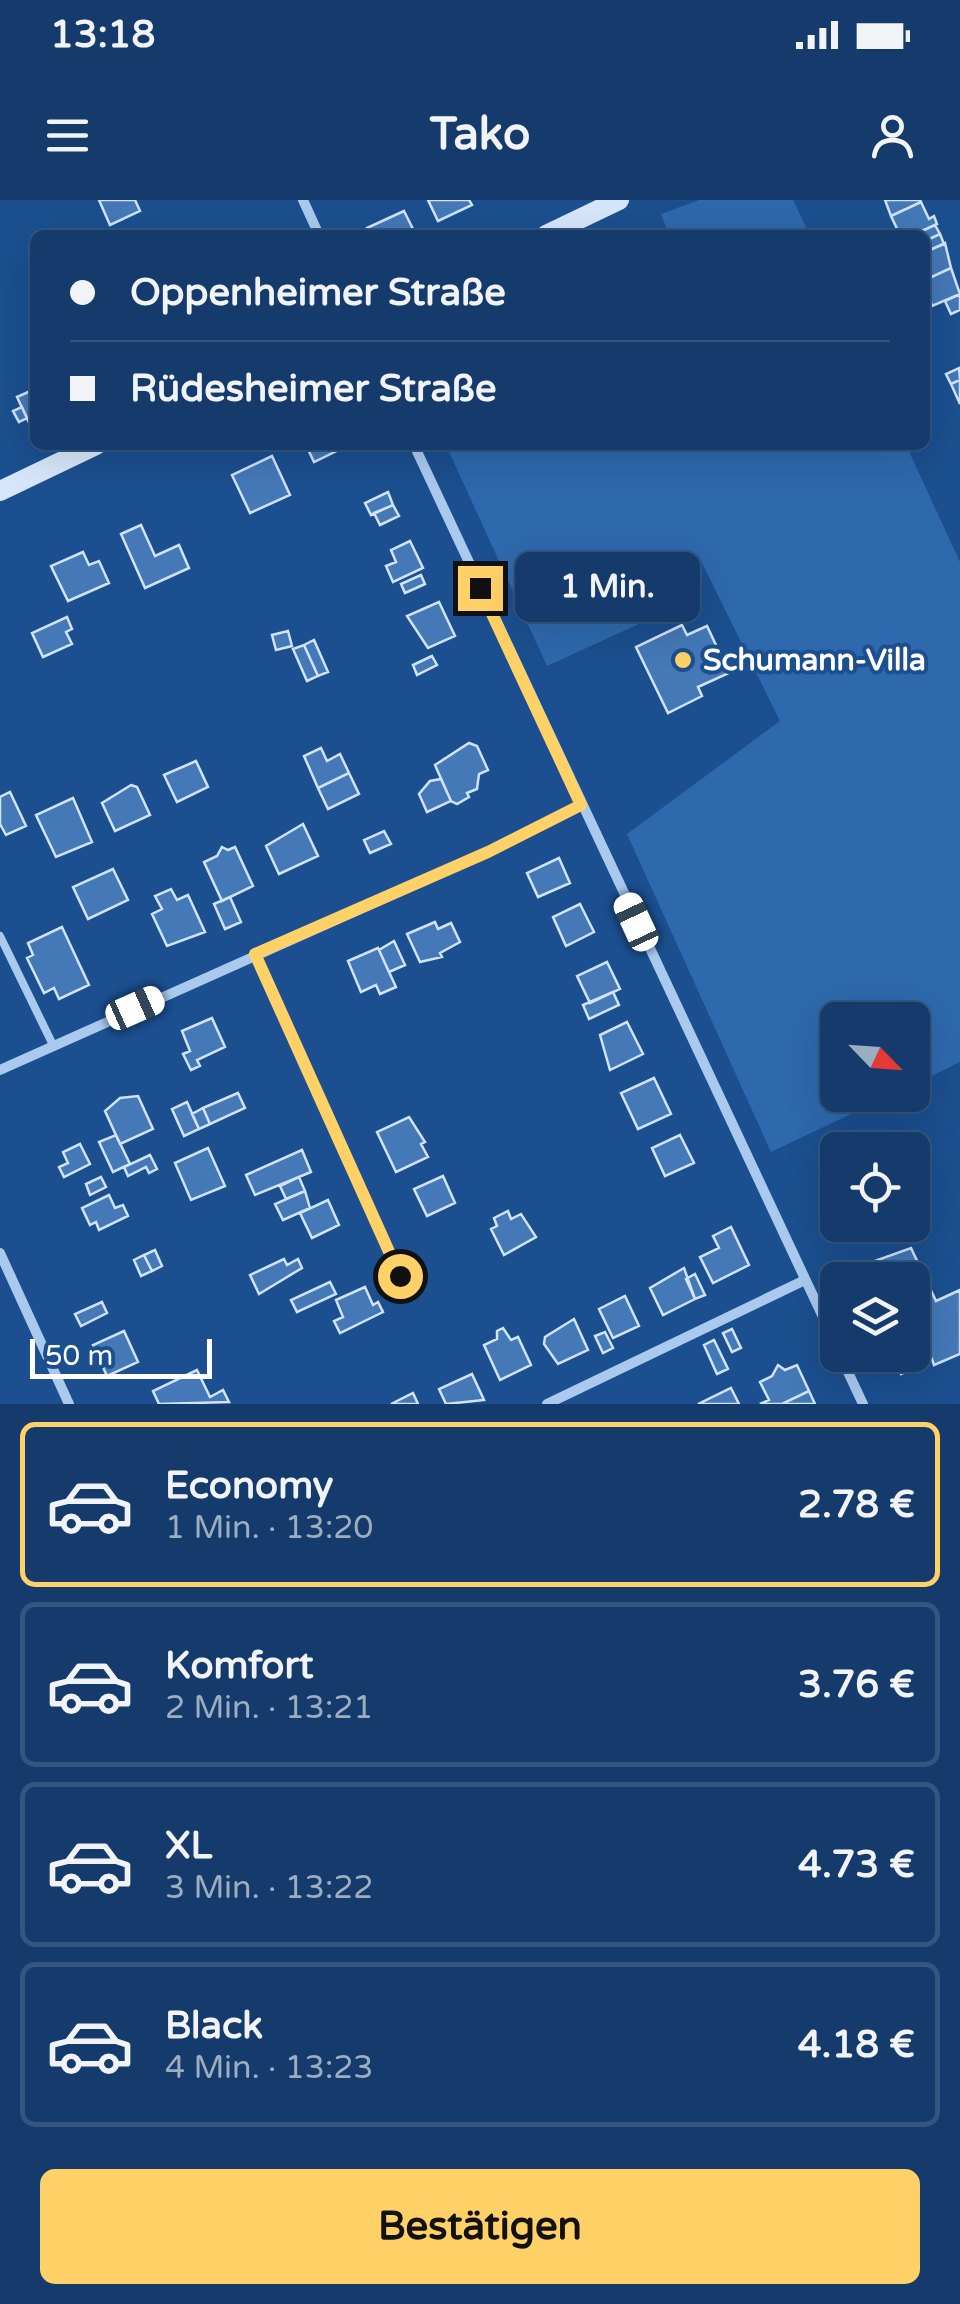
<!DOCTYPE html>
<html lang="de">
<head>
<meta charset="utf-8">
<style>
	body { margin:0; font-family:"Varela Round",sans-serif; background:#1d4271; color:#f1f3f6; height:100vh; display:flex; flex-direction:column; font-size:38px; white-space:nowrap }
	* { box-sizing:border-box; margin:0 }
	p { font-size:32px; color:#9dadc1 }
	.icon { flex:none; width:55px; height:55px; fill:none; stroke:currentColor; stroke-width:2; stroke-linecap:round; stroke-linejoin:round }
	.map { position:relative; height:1204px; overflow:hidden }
	.sheet { display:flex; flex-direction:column; background:#143b6b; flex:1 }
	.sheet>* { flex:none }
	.guide { position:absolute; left:30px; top:30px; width:900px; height:220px; border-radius:15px; box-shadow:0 10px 40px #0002,0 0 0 2px #33557e; display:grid; align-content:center; height:220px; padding:0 40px; background:#143b6b }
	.needle { width:65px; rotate:115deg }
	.buttons { position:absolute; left:820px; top:802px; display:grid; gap:20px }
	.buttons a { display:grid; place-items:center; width:110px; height:110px; border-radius:15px; background:#143b6b; box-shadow:0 10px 40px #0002,0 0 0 2px #33557e; font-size:50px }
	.scale { position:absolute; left:30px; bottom:25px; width:182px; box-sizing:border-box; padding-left:10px; border:5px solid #fff; border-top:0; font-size:28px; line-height:35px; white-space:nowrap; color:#fff; -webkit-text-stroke:8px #1b4f8f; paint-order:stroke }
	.end { position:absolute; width:45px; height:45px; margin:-22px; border:12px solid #ffd166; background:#111; box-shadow:0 0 0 5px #111 }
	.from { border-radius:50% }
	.bubble { position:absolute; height:70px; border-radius:15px; background:#143b6b; box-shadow:0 10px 40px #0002,0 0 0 2px #33557e; font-size:32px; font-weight:700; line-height:70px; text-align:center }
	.car { position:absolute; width:30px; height:60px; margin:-30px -15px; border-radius:12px; box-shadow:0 0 8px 2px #0007; background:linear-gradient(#fff 24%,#345 0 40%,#fff 0 76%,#345 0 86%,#fff 0) }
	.guide b { display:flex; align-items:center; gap:35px; height:95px; font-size:38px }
	.guide b+b { border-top:2px solid #33557e }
	.guide i { width:25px; height:25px; background:#f1f3f6 }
	ul { padding:18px 0 0; list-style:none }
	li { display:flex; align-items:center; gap:30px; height:165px; margin:0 20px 15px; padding:0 20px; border:5px solid #33557e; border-radius:15px }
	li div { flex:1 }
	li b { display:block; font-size:38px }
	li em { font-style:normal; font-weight:700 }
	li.active { border-color:#ffd166 }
	li>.icon { width:90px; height:90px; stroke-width:1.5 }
	.action { display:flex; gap:20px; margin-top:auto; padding:20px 40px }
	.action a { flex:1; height:115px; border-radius:15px; background:#ffd166; color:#111; font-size:40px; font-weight:700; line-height:115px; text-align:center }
	.status { display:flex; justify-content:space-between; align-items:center; height:70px; padding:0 50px; background:#143b6b; direction:ltr }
	.status svg { height:28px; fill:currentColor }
	header { display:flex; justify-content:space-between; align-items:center; height:130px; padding:0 40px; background:#143b6b; font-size:45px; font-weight:700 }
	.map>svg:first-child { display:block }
	.green { fill:#2e69ad }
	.building { fill:#4478b7; stroke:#cfe3fa; stroke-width:2.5 }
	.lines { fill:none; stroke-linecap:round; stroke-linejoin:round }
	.lane { stroke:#a9c9ee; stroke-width:8 }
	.street { stroke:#a9c9ee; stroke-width:10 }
	.secondary { stroke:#d6e6fa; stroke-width:20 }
	.route { stroke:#ffd166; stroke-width:12 }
	.poi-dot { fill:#ffd166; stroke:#1b4f8f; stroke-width:4 }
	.labels { text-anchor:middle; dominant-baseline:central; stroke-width:8; stroke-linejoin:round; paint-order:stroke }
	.poi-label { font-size:30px; font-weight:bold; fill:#fff; stroke:#1b4f8f; text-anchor:start }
</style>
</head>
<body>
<div class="status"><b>13:18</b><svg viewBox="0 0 49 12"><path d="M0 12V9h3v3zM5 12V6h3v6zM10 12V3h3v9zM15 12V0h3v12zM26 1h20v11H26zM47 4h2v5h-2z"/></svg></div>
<header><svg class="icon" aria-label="menu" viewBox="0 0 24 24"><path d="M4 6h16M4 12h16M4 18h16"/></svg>Tako<svg class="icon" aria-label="person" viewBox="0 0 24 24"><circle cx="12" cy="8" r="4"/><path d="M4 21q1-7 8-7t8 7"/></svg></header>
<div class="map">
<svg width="960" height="1204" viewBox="0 0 960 1204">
	<rect width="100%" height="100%" fill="#1b4f8f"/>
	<path class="green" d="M699 0H793L810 35H669L661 14Z
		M446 245H906L960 362V862L913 885 912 820H838V895H891L771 952 627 634 780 521 698 355 637 386 652 418 547 466Z"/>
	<path class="building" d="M99 0H135L140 11 110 25Z
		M428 0H469L472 5 438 21Z
		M885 0H920L921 2 891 16Z
		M921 2 929 19 934 16 937 24 913 35H900L891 16Z
		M404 11 416 35H370L367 28Z
		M935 25 940 34 925 41V35H913Z
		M940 34 944 44 925 52V41Z
		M945 43 951 68 925 80V52Z
		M951 68 960 94 932 106 925 80Z
		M960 94V110L951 114 945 101Z
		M959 168 960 180 951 184 946 174Z
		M960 180V204L951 184Z
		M35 189V225L31 227 17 197Z
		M22 207 27 218 19 222 13 211Z
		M306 245H349L314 262Z
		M272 256 290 295 250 313 232 275Z
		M388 292 393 305 371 315 365 303Z
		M393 305 399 316 380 325 374 313Z
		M141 325 155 356 179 345 189 368 145 388 121 334Z
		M410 341 423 368 393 382 386 366 396 362 391 350Z
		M83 352 89 365 99 361 109 383 68 401 51 366Z
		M421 375 425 384 405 393 401 384Z
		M439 402 455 436 428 448 407 416Z
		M67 417 72 429 66 432 72 444 43 457 32 433Z
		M682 425 687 435 707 426 729 473 698 487 702 496 668 513 636 447Z
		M288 431 292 446 276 450 272 435Z
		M314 440 328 472 318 476 304 445Z
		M304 445 318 476 307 481 293 449Z
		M432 456 437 465 417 475 413 465Z
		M469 543 477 546 488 570 479 574 477 589 467 593 469 597 457 604 451 601 435 565Z
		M321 548 327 561 340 554 349 573 318 588 304 556Z
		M196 561 208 587 177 602 164 575Z
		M349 573 359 594 328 609 318 588Z
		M441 579 451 601 427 612 419 594 430 581Z
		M131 585 137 587 150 615 115 631 102 603Z
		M10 592 26 626 6 635 0 624V597Z
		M73 598 92 642 56 657 36 615Z
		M303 624 318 656 279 674 266 646Z
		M384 631 391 644 370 653 364 640Z
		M222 647 228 650 235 647 253 686 222 701 204 662 217 656Z
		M559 658 570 683 538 697 527 673Z
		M113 669 128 700 88 719 73 687Z
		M171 689 177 700 188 695 205 732 167 746 152 714 162 709 155 696Z
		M230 697 241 722 225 729 214 704Z
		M580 704 594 732 566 746 553 717Z
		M435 722 438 729 451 723 460 742 440 753 442 757 420 762 407 734Z
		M62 727 89 785 59 799 54 788 44 793 27 758 33 755 28 743Z
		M394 741 405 765 389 772 379 750Z
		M378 748 396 787 380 794 376 785 361 792 348 761Z
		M607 762 620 789 590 803 577 776Z
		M613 792 619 805 589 819 583 805Z
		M212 818 225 847 197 860 200 866 191 870 183 854 190 851 182 831Z
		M627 822 643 854 610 870 600 835Z
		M654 878 671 914 638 929 621 893Z
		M238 893 245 908 210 924 203 908Z
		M138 896 153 929 120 944 105 911 120 898Z
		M187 902 199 929 184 936 172 909Z
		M203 908 210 924 199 929 192 914Z
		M409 917 425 942 421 944 428 957 396 972 377 932Z
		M116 935 130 964 113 972 99 942Z
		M680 935 694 963 665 976 652 948Z
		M80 944 90 964 64 977 59 967 68 963 63 952Z
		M208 948 225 986 191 1000 175 963Z
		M302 950 311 972 255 995 246 975Z
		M150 955 157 969 149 973 146 967 128 976 124 967Z
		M443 976 455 1003 427 1016 414 989Z
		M101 977 106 987 90 995 86 984Z
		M299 977 305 991 286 999 280 986Z
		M305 991 310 1008 283 1020 275 1004Z
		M109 995 115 1008 123 1005 128 1016 99 1030 96 1022 90 1025 82 1008Z
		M328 1000 339 1025 312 1038 300 1013Z
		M508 1011 511 1019 521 1014 536 1037 504 1055 491 1029 497 1026 494 1018Z
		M731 1027 749 1065 713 1083 700 1057 719 1048 713 1036Z
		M911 1048 936 1101 960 1090V1154L934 1165 932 1159 901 1174 893 1155H912V1080H851L847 1071Z
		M155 1050 162 1066 152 1071 144 1055Z
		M144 1055 152 1071 141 1076 134 1060Z
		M284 1059 287 1065 298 1059 302 1068 259 1094 250 1075Z
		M684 1068 695 1099 663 1115 650 1088Z
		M695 1074 705 1095 695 1099 686 1079Z
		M330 1082 336 1094 297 1112 291 1100Z
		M365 1087 373 1105 378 1102 383 1112 340 1133 334 1121 343 1117 336 1100Z
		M625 1096 639 1126 613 1138 599 1109Z
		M102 1102 107 1113 81 1126 75 1114Z
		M574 1119 588 1150 558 1164 544 1144 545 1137Z
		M503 1128 511 1140 518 1137 531 1165 500 1180 484 1145 497 1139V1131Z
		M732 1129 741 1148 732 1152 723 1133Z
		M124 1131 138 1162 107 1176 93 1145Z
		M605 1132 613 1148 603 1153 595 1136Z
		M714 1140 728 1169 717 1174 704 1145Z
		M778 1165 785 1170 797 1165 809 1191 782 1204H760L769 1200 760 1182 772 1176Z
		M197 1170 210 1197 223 1190 229 1202 159 1204 153 1191Z
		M472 1174 484 1200 446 1204 439 1189Z
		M731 1188 739 1204H698Z
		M809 1191 815 1204H782Z
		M413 1193 418 1204H391Z"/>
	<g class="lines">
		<path class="lane" d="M0 736 53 845"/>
		<path class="street" d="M303 0 319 35
			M414 245 838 1149
			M255 754 400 1076
			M0 870 488 652 581 605
			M0 1053 69 1204
			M840 1155 863 1204
			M547 1204 805 1080"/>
		<path class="secondary" d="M546 35 619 0
			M0 291 96 245"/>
	</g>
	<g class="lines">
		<path class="route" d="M400 1076 255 754 488 652 581 605 480 388"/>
	</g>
	<circle class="poi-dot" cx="683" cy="460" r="10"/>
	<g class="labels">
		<g class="poi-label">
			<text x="703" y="460">Schumann-Villa</text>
		</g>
	</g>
</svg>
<div class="buttons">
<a><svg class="needle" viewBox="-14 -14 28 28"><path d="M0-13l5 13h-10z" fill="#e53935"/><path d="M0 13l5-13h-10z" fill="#9dadc1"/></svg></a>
<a><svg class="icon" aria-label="locate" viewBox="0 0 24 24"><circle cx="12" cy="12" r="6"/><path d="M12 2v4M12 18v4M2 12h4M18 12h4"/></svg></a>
<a><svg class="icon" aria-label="layers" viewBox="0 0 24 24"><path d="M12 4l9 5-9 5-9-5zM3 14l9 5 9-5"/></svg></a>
</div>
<div class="scale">50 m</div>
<i class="end from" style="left:400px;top:1076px"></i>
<i class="end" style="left:480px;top:388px"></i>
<div class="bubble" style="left:515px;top:352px;width:185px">1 Min.</div>
<i class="car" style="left:636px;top:722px;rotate:335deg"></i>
<i class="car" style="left:135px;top:808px;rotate:66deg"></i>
<div class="guide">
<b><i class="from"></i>Oppenheimer Straße</b>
<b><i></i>Rüdesheimer Straße</b>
</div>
</div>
<section class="sheet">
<ul>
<li class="active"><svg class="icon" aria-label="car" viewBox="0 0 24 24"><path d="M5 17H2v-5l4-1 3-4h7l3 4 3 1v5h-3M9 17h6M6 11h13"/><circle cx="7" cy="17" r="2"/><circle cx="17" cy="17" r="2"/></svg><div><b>Economy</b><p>1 Min. · 13:20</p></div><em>2.78 €</em></li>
<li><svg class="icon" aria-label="car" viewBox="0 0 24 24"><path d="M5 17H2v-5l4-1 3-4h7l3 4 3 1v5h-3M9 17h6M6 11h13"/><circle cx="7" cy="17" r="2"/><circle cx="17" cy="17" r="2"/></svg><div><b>Komfort</b><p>2 Min. · 13:21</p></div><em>3.76 €</em></li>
<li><svg class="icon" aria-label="car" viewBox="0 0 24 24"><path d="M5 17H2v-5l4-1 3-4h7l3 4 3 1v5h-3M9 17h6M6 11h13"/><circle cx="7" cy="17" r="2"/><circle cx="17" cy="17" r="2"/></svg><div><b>XL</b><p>3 Min. · 13:22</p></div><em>4.73 €</em></li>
<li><svg class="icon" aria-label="car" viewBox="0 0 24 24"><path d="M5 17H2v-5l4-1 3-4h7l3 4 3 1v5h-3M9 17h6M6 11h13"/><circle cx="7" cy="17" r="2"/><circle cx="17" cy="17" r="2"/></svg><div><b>Black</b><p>4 Min. · 13:23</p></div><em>4.18 €</em></li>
</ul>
<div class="action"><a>Bestätigen</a></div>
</section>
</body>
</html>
